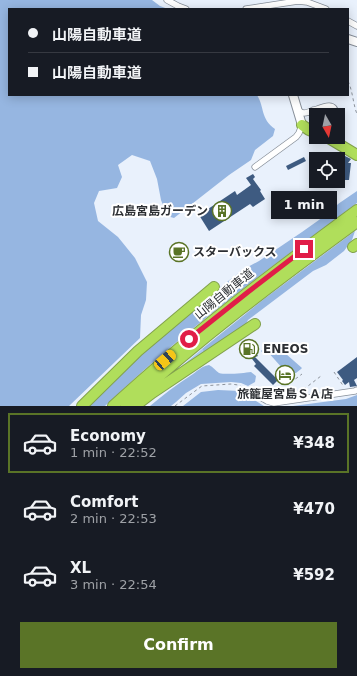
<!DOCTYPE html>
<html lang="en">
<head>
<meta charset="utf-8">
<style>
	body { margin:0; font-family:"DejaVu Sans","Noto Sans JP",sans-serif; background:#20242c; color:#f1f3f6; height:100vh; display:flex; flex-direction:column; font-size:15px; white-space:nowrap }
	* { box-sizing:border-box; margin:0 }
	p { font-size:13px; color:#9ea1a6 }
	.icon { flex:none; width:22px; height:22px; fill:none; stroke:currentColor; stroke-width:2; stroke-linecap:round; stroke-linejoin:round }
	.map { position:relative; height:406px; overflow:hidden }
	.drawer { display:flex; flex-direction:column; background:#171b24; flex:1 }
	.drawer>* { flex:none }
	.banner { position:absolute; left:8px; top:8px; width:341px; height:88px; border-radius:0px; box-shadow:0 2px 10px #0003; display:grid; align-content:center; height:88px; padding:0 20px; background:#171b24 }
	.needle { width:26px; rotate:171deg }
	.fabs { position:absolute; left:309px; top:108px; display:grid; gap:8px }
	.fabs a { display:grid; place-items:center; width:36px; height:36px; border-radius:0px; background:#171b24; box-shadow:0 2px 10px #0003; font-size:20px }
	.end { position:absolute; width:18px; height:18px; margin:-9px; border:5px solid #e11d48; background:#fff; box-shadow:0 0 0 2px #fff }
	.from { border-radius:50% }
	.bubble { position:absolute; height:28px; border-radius:0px; background:#171b24; box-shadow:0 2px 10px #0003; font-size:13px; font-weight:600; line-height:28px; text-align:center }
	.car { position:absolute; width:12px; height:24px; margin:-12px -6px; border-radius:5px; box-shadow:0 0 3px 1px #0007; background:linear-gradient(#f5c518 24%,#345 0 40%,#f5c518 0 76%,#345 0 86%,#f5c518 0) }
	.banner b { display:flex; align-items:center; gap:14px; height:38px; font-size:15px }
	.banner b+b { border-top:1px solid #363941 }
	.banner i { width:10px; height:10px; background:#f1f3f6 }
	ul { padding:7px 0 0; list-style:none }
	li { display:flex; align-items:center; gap:12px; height:60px; margin:0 8px 6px; padding:0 12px; border:2px solid transparent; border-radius:0px }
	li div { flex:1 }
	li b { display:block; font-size:15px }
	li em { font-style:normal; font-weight:600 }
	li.selected { border-color:#5a7427 }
	li>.icon { width:36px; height:36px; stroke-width:1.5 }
	.cta { display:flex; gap:8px; margin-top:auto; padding:8px 20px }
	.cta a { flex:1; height:46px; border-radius:0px; background:#5a7427; color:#fff; font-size:16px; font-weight:600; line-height:46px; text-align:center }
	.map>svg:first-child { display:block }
	.green { fill:#aac7ee }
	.forest { fill:#96b6e1 }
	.building { fill:#3e5b81 }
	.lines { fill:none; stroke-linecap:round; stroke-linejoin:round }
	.street-casing { stroke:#878f99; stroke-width:7 }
	.secondary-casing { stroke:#878f99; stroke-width:10 }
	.highway-casing { stroke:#82a14d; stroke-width:12 }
	.path { stroke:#8d939b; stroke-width:1; stroke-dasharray:3 3; stroke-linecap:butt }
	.street { stroke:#fff; stroke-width:5.5 }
	.secondary { stroke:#fff; stroke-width:8 }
	.highway { stroke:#b0de5b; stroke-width:10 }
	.route { stroke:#e11d48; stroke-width:5 }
	.labels { text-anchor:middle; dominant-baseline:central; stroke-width:4; stroke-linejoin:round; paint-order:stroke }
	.poi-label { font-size:12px; font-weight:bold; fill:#2c2f33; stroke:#fff; text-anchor:start }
	.street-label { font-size:12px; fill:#2c2f33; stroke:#fff }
</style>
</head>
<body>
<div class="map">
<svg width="357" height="406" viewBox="0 0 357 406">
	<rect width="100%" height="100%" fill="#e9f1fc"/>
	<path class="green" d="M202 349 204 352H207L178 372 176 371Z"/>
	<path class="forest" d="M0 0H152L160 6 168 9H9V95H257C265 108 260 118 275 129L273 136 255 150 251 160 229 175 174 218 167 216 161 200 157 179 150 161 132 155 118 165 122 177 117 188 99 191 94 203 98 221 118 237 135 258 147 282 146 300 141 315 140 338 69 406H0Z
		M357 191V203C271 267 183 331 105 406H86L157 338 219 288 244 269 259 261 302 232 333 210 338 204Z
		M355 231 352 240 344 251 326 265 313 271 248 320 245 326 207 352H204L202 349 264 299Z
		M272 344 277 346 302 368C299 371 294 375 289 375L286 372 282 375 280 373 283 369 267 351 264 354 261 351 266 346Z
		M209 365C213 367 216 371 219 373 226 375 244 373 251 372L256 376 255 382 248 386 241 383 231 382 201 384 186 393 176 402 171 406H150C163 395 176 385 190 376 198 371 200 367 209 365Z
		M218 390 240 391 264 406H183L201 392Z
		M357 395V406H293L346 399Z"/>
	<path class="building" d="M336 153V159H316V165H311V154Z
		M345 156 351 159 348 163H351L349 180H342Z
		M304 157 306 161 288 170 286 166Z
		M253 174 255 177 253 179 261 190 260 191 265 199 253 207 250 204 209 231 199 215 235 191 237 195 251 185 246 178Z
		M184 247V254L173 255V248Z
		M247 342 258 356 255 357 275 377 279 373 282 376 273 385 254 366 256 364 242 346Z
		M357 357V378L354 380 357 386 350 387 349 382 345 385 342 381 343 380 337 372Z"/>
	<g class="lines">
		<g class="street-casing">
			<path id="street" d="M167 0 178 6 186 9
				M246 9 298 1 307 2 326 9
				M348 21 357 26
				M298 110C300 112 301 113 304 113 314 113 335 96 336 115
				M313 110 317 111 319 115
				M255 167 296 137 299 133 302 125
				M257 395 267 401 274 403 355 391 357 390"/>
		</g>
		<g class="secondary-casing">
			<path id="secondary" d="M348 39 357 42
				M293 95 302 125"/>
		</g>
		<g class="highway-casing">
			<path id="highway" d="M302 125 309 130 316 133
				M327 137 357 155
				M353 247 357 244
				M82 406 138 351 214 287
				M113 406C190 335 273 272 357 210
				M126 406C199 339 278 280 357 222
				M135 406 152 393 255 324"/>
		</g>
		<path class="path" d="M348 81C353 92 353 104 357 114
			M334 372 344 387
			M279 379C288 386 294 380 302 374
			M276 393 284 396
			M293 395 308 386 321 376
			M175 406 191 394 202 386 231 384 238 385 253 393"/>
		<use href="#street" class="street"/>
		<use href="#secondary" class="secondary"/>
		<use href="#highway" class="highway"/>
	</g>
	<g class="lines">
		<path class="route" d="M189 339 248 292 304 249"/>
	</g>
	<defs>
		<g id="building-ring" transform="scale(1)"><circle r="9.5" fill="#fff" stroke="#5a7427" stroke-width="1.5"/><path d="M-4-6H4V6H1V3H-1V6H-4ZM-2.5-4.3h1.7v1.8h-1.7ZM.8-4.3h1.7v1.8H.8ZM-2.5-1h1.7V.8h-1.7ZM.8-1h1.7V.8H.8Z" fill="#5a7427"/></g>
		<g id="cafe-ring" transform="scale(1)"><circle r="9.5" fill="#fff" stroke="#5a7427" stroke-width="1.5"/><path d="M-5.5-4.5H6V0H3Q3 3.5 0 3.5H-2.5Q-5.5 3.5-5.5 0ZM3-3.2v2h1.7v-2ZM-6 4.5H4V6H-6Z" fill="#5a7427"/></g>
		<g id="fuel-ring" transform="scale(1)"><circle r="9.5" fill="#fff" stroke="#5a7427" stroke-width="1.5"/><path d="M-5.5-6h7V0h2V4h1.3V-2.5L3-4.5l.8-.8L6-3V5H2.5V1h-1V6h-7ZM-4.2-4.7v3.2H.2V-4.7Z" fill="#5a7427"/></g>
		<g id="hotel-ring" transform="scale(1)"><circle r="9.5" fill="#fff" stroke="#5a7427" stroke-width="1.5"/><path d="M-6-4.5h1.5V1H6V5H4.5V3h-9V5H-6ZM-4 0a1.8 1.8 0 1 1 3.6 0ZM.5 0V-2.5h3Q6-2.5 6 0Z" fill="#5a7427"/></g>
	</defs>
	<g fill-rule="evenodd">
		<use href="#building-ring" x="222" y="211"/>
		<use href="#cafe-ring" x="179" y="252"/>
		<use href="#fuel-ring" x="249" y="349"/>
		<use href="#hotel-ring" x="285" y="375"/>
	</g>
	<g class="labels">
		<g class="poi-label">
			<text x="208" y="211" text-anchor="end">広島宮島ガーデン</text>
			<text x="193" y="252">スターバックス</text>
			<text x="263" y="349">ENEOS</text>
			<text x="285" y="394" text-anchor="middle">旅籠屋宮島ＳＡ店</text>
		</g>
		<g class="street-label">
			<text transform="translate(224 294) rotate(-39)">山陽自動車道</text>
		</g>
	</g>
</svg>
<div class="fabs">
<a><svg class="needle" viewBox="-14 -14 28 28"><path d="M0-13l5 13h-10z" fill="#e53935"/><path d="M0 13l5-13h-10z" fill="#9ea1a6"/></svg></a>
<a><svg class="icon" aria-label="locate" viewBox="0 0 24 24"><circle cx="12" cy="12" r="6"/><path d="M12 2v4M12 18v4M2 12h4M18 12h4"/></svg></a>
</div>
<i class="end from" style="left:189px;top:339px"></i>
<i class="end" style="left:304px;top:249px"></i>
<div class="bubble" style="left:271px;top:191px;width:66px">1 min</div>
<i class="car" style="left:165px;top:360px;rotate:49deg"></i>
<div class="banner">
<b><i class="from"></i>山陽自動車道</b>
<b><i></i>山陽自動車道</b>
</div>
</div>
<section class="drawer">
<ul>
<li class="selected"><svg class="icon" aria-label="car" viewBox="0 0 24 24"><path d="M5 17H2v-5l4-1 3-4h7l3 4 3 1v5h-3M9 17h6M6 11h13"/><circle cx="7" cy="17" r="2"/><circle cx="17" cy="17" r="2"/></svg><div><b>Economy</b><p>1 min · 22:52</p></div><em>¥348</em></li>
<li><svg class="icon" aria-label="car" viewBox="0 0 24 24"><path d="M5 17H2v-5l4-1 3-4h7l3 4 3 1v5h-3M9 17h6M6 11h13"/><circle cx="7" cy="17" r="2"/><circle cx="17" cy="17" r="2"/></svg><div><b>Comfort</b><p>2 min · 22:53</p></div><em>¥470</em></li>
<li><svg class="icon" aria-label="car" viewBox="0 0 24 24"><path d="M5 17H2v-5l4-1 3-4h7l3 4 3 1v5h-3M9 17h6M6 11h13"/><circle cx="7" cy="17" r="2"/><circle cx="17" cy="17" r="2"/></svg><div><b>XL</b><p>3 min · 22:54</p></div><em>¥592</em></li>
</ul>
<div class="cta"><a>Confirm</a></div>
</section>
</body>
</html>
